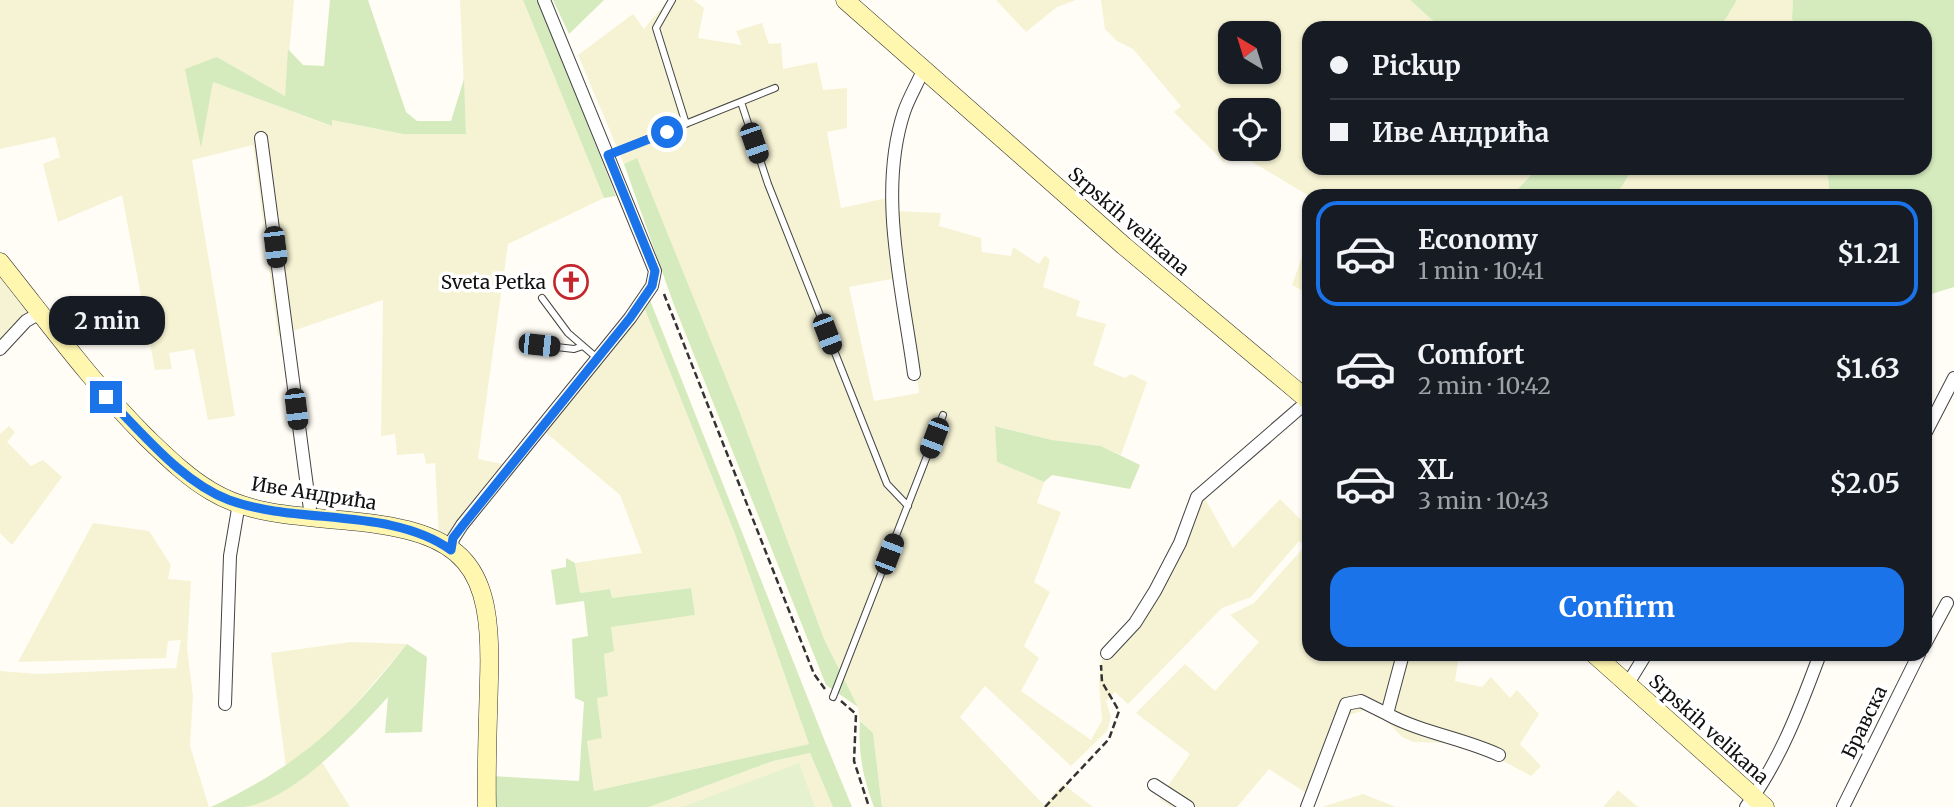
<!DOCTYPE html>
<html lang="en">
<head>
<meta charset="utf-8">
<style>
	body { margin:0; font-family:Merriweather,serif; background:#20242c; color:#f1f3f6; height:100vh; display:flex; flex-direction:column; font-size:26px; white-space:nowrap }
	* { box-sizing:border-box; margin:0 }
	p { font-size:23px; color:#9ea1a6 }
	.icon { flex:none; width:38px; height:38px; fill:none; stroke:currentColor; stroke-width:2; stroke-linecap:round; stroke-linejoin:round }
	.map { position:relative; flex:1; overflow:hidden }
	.drawer { position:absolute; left:1302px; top:189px; width:630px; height:472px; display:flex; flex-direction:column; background:#171b24; border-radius:21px; box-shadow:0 2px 5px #0004 }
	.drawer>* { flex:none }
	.banner { position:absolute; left:1302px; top:21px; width:630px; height:154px; border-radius:21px; box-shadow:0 2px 5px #0004; display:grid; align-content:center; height:154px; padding:0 28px; background:#171b24 }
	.needle { width:46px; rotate:322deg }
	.tools { position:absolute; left:1218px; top:21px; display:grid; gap:14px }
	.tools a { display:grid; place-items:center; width:63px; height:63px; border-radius:14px; background:#171b24; box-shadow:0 2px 5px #0004; font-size:35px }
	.end { position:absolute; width:32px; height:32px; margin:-16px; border:9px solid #1a73e8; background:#fff; box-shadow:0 0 0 4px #fff }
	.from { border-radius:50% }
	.bubble { position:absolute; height:49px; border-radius:21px; background:#171b24; box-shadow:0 2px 5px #0004; font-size:23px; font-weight:700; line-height:49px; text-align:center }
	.car { position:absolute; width:21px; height:42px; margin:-21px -10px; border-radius:9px; box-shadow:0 0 5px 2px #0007; background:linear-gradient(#222 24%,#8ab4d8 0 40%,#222 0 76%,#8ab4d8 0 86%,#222 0) }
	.banner b { display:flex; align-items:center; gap:24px; height:66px; font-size:26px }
	.banner b+b { border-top:2px solid #363941 }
	.banner i { width:18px; height:18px; background:#f1f3f6 }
	ul { padding:12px 0 0; list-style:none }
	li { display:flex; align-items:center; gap:21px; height:105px; margin:0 14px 10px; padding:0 14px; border:4px solid transparent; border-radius:21px }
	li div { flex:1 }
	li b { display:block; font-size:26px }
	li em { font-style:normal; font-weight:700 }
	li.current { border-color:#1a73e8 }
	li>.icon { width:63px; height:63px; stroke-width:1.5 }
	.action { display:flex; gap:14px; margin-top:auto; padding:14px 28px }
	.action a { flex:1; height:80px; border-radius:21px; background:#1a73e8; color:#fff; font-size:28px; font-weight:700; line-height:80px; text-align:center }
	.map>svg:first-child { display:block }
	.farmland { fill:#f6f3d4; fill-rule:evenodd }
	.green { fill:#d5ebbd }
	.pitch { fill:#e6f2cf }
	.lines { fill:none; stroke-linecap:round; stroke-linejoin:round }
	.lane-casing { stroke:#444; stroke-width:8 }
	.street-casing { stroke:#444; stroke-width:14 }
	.secondary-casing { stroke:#333; stroke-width:19 }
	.path { stroke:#333; stroke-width:2.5; stroke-dasharray:7 3.5; stroke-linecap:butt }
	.lane { stroke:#fff; stroke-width:6 }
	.street { stroke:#fff; stroke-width:12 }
	.secondary { stroke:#fff6b0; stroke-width:18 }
	.route { stroke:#1a73e8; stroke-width:9 }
	.labels { text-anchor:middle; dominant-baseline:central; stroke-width:7; stroke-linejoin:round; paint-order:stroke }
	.street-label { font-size:19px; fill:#111; stroke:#fff }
	.poi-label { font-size:19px; fill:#111; stroke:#fff; text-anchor:end }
</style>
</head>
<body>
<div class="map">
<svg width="1954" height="807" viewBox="0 0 1954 807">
	<rect width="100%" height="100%" fill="#fffdf5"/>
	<path class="farmland" d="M0 0H294L285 96 217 57 201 146 213 82 331 126 332 120 403 134H466L460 0H523L604 198 508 244 478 459 508 465 446 541 439 537 435 463 426 464 424 453 397 455 395 434 381 436 383 300 278 336 253 145 192 160 235 416 208 420 194 349 169 353 172 369 155 370 122 195 58 222 43 164 60 157 55 137 0 149Z
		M668 0H694L704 8 698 38 742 45 736 31 762 23 769 44 781 43 783 69 817 62 823 90 847 88V128L827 132 841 208 896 196 894 211 941 213 939 226 981 238 982 252 1011 256 1013 247 1039 264 1045 255 1050 260 1043 287 1080 301 1076 316 1106 324 1093 365 1125 378 1131 374 1147 382 1121 455 1101 446 1052 440 996 426 997 462 1044 482 1037 503 1061 512 1034 582 1050 592 1024 646 1039 658 1021 691 1091 740 1102 720 1099 684 1102 658 1146 612 1204 497 1233 548 1280 499 1309 528V654H1410V657L1431 660 1432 655H1459L1455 681 1482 687 1491 677 1510 698 1517 690 1539 714 1520 744 1541 766 1531 776 1492 755 1448 743 1413 742 1402 737 1380 714 1368 709 1347 716 1342 723 1317 800 1269 769 1237 807H1171L1159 799 1190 754 1136 713 1185 664 1215 691 1259 642 1230 615 1254 603 1305 546 1299 541 1251 597 1222 608 1128 704 1115 692 1106 701 1111 717 1107 731 1071 766 985 686 960 717 1044 805 1063 784 1093 807H882L873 733 860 721 858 707 824 639 739 410 637 159 624 164 578 55 633 14 644 29ZM907 276 919 393 874 401 849 287Z
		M996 0H1076L1057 7 1026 32Z
		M1101 0H1410L1441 28H1309V168H1538L1511 196H1309L1234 151 1224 162 1174 112 1181 106 1133 49 1117 41 1105 29ZM1230 33H1269V72H1230ZM1230 110H1269V149H1230Z
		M1737 0H1793L1792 19 1796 28H1720Z
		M1633 168H1827L1830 196H1616Z
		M1307 243H1309V294L1292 285Z
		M0 277 30 316 0 355Z
		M644 307 735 534 809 744 594 791 587 741 602 738 597 698 608 695 604 653 610 626 695 615 690 588 612 598 610 589 580 593 575 563 642 553 620 495 544 431Z
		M9 426 15 432 7 442 31 466 43 460 62 477 12 545 0 533V434Z
		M93 523 149 531 171 565 168 579 191 581 187 648 193 696 190 746 209 807H0V671L38 674 176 668 181 640 168 641 166 658 18 662Z
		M351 642 407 644 334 729 286 767 271 653Z
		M810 753 833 807H649L773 761Z
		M322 762 350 807H246L276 794Z
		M1618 790 1638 807H1603Z
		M1363 794 1396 807H1322Z"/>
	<path class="green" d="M330 0H368L406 112 417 121H451L464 79 466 134H403L332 120V126L213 82 201 148 185 69 217 57 285 96 288 49 303 65 324 66Z
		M523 0H538L616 196 604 198Z
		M553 0H604L569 34Z
		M1410 0H1737L1720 28H1441Z
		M1793 0H1954V287L1925 296V196H1830L1827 168H1925V28H1796L1792 19Z
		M637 158 739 410 824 639 858 707 826 685 674 305 624 164Z
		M1538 168H1633L1616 196H1511Z
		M650 300 824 739 852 807H833L810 753 773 761 649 807H491L490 776 579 781 584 702 575 698 572 639 588 636 584 601 556 605 551 570 566 567V558L575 563 580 593 610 589 612 598 691 588 695 615 611 627 614 651 604 654 608 696 597 698 602 738 587 741 594 791 809 744 735 534 644 307Z
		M995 426 1052 440 1101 446 1140 465 1130 489 1052 475 1044 482 997 462Z
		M407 644 427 657 422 732 385 733 388 697C357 731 292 801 244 807 233 807 222 807 211 807 304 763 344 723 407 644Z
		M860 721 873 733 882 807H874C863 778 858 753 860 721Z"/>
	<path class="pitch" d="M799 763 815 807H682Z"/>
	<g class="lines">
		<g class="lane-casing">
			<path id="lane" d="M672 0 656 28 686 124
				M741 102 768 184 887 484 908 506
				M608 155 775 88
				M542 298 568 333 597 358
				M539 345 574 349 583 346
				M833 697 943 415"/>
		</g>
		<g class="street-casing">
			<path id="street" d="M261 138 311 517
				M0 349 26 321 40 313
				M914 374C903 291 877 194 904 112 909 97 918 83 924 68
				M1925 434 1954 378
				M451 549 453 539 462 525 630 318 652 286 655 271 544 0
				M1925 644 1947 603
				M1107 653 1135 623 1155 591 1180 543 1197 497 1308 401
				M1627 685 1646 654
				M225 704 230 556 239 503
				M1387 714C1422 733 1462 738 1499 755
				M1154 785 1188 807
				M1307 807 1346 704 1361 701 1387 714 1403 654
				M1746 807C1780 761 1800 708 1820 654
				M1843 807 1919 654"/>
		</g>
		<g class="secondary-casing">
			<path id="secondary" d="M845 0 1124 246 1309 401
				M0 262C48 322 92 383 146 437 166 456 187 477 211 491 252 516 304 516 350 521 467 532 493 565 489 680 488 722 486 765 487 807
				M1594 654 1765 807"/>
		</g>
		<path class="path" d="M664 294 814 674 825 689
			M841 701 856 714 854 761 869 807
			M1045 807 1109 739 1119 711 1102 682 1101 665"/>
		<use href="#lane" class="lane"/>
		<use href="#street" class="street"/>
		<use href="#secondary" class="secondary"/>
	</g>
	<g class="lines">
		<path class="route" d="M106 397C142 432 181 482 229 500 297 525 391 507 451 550L453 538 463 525 630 318 652 286 655 271 608 155 667 132"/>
	</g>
	<defs>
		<g id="church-ring" transform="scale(1.75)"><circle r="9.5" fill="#fff" stroke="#c4262e" stroke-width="1.5"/><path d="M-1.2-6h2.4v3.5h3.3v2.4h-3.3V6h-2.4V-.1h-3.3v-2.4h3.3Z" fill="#c4262e"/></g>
	</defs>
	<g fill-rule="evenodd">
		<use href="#church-ring" x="571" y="282"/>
	</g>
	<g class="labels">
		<g class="street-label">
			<text transform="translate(1129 221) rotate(41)">Srpskih velikana</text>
			<text transform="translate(314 493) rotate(9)">Иве Андрића</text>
			<text transform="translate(1864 722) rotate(-64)">Бравска</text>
			<text transform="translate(1709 729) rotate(42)">Srpskih velikana</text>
		</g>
		<g class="poi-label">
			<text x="546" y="282">Sveta Petka</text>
		</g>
	</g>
</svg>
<div class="tools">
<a><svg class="needle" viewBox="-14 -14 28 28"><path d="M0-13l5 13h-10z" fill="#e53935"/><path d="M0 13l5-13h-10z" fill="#9ea1a6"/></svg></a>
<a><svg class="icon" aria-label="locate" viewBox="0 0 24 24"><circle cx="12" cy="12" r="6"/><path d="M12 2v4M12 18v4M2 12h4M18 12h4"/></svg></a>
</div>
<i class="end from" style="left:667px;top:132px"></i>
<i class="end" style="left:106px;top:397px"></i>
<div class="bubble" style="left:49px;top:296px;width:116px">2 min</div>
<i class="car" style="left:754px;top:143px;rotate:161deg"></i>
<i class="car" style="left:275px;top:247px;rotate:173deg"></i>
<i class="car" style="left:827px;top:334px;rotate:159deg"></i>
<i class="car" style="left:539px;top:345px;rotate:96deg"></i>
<i class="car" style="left:296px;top:409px;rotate:173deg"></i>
<i class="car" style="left:934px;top:438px;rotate:201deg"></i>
<i class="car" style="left:889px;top:554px;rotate:21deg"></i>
<div class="banner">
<b><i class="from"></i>Pickup</b>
<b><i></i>Иве Андрића</b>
</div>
<section class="drawer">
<ul>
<li class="current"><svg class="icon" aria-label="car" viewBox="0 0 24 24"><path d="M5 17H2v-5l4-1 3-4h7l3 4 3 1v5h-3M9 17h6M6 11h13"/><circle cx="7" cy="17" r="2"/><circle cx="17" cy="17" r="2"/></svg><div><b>Economy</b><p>1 min · 10:41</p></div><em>$1.21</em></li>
<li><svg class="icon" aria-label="car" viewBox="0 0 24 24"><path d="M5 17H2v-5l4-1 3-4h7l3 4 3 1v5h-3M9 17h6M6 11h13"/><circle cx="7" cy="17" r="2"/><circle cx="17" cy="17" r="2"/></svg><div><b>Comfort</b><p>2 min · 10:42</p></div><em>$1.63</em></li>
<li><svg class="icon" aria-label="car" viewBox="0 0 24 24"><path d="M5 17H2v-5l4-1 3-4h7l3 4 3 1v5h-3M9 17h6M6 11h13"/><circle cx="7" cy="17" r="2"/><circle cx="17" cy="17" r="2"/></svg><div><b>XL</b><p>3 min · 10:43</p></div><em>$2.05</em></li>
</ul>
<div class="action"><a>Confirm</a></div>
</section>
</div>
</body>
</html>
